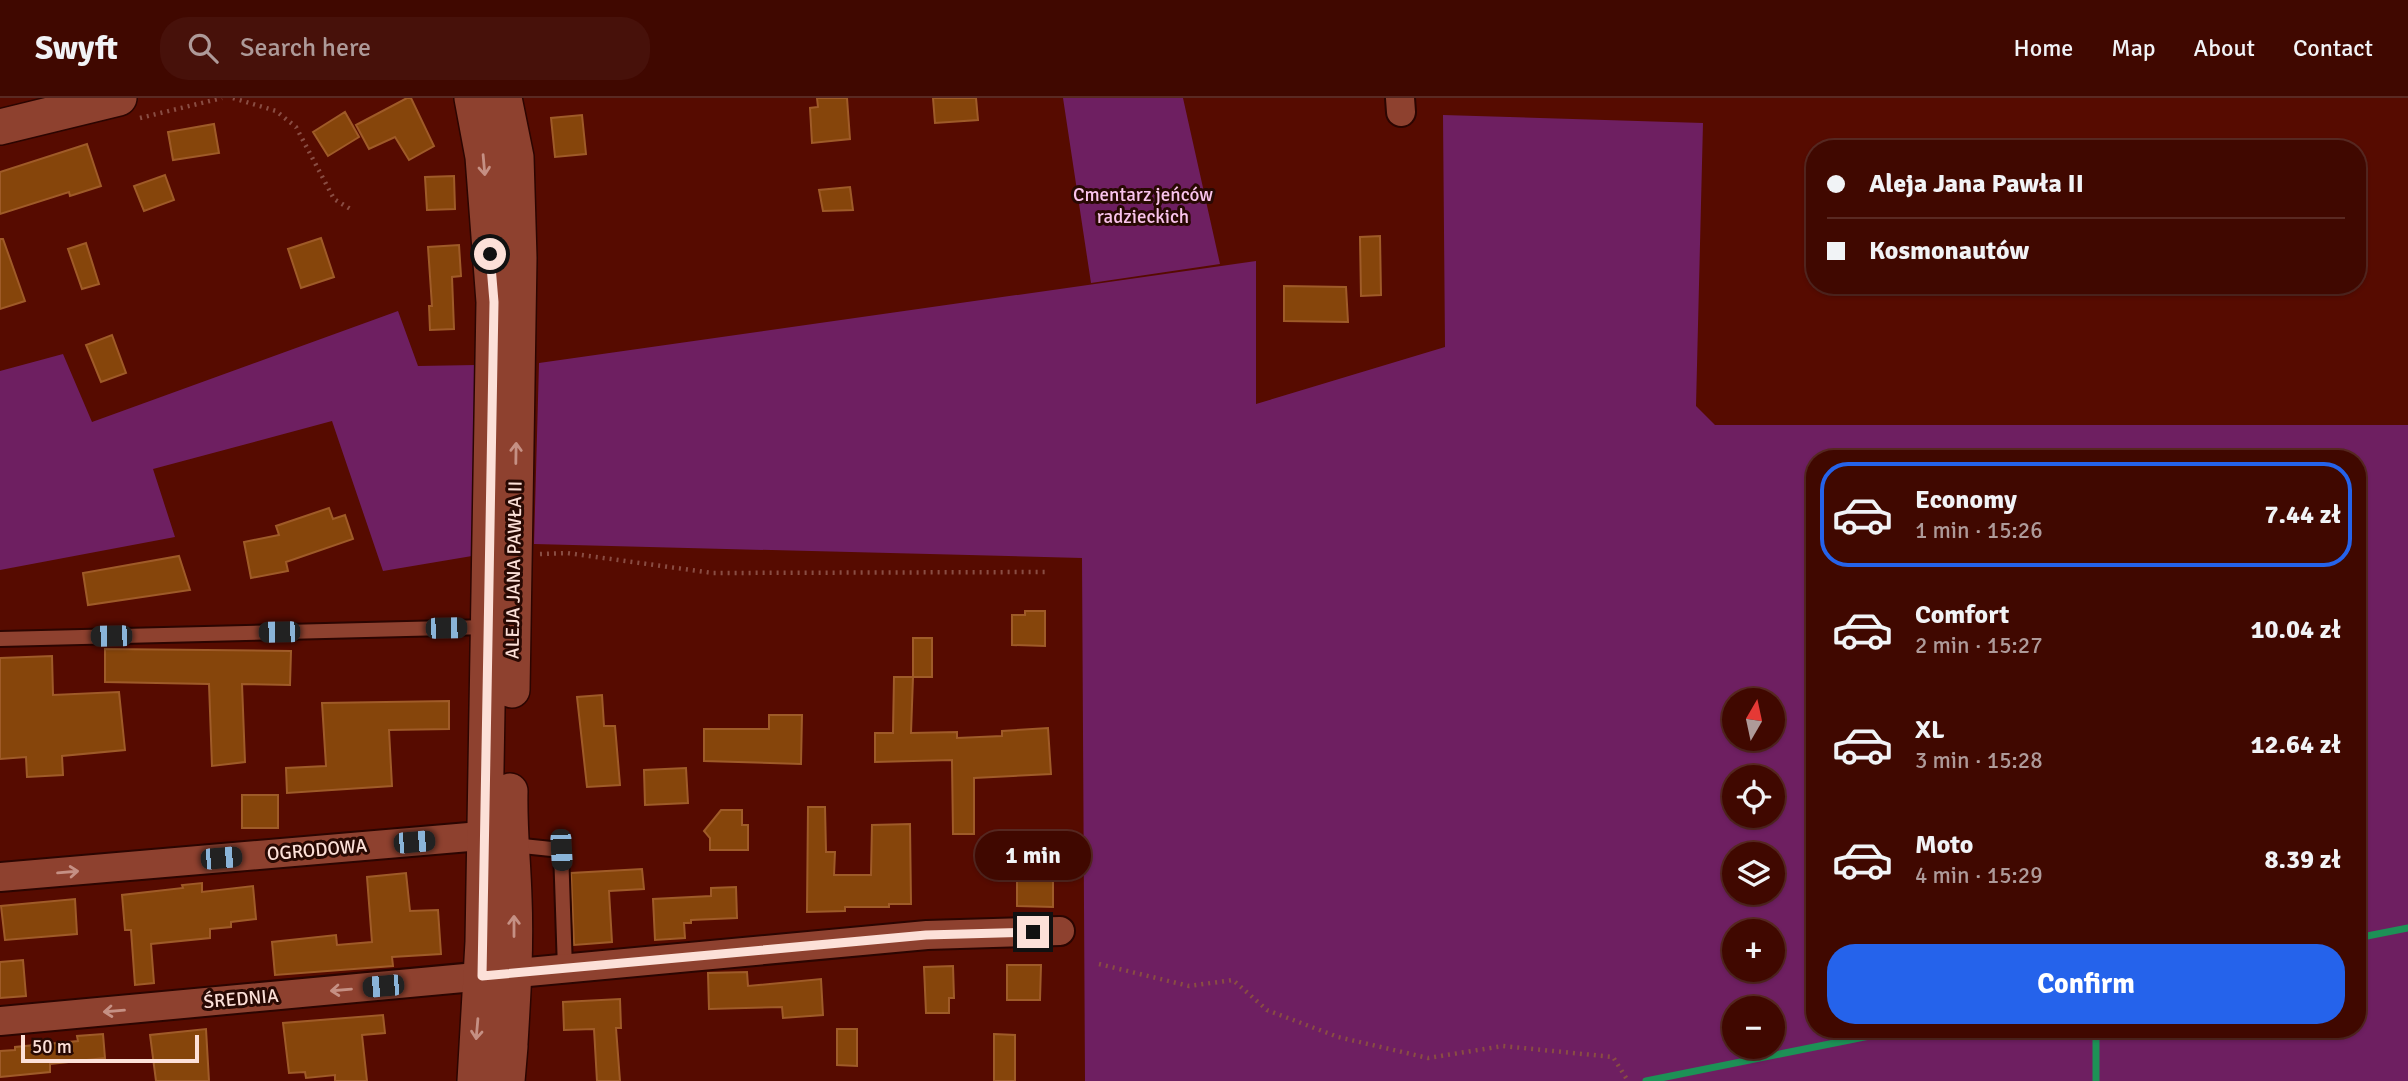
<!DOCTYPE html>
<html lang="en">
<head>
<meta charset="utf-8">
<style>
	body { margin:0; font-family:Signika,sans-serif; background:#47110a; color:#f1f3f6; height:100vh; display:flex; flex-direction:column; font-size:26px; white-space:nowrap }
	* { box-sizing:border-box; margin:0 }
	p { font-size:23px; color:#ae9a99 }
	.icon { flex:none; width:38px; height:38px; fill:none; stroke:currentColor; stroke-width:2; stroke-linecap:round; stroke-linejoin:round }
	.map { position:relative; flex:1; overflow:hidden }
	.panel { position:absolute; left:1806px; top:352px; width:560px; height:588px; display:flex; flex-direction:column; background:#400800; border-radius:28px; box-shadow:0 2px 5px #0004,0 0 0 2px #592922 }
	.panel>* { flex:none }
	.guide { position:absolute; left:1806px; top:42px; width:560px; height:154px; border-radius:28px; box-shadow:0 2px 5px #0004,0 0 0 2px #592922; display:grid; align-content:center; height:154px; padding:0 21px; background:#400800 }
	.needle { width:46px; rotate:9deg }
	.buttons { position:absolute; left:1722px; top:590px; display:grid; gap:14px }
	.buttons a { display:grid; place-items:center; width:63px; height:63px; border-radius:50%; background:#400800; box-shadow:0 2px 5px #0004,0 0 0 2px #592922; font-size:35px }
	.scale { position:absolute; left:21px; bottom:18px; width:178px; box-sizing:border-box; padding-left:7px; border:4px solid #fce0d8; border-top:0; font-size:19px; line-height:24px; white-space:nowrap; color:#fce0d8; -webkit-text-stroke:5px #280903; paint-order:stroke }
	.end { position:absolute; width:32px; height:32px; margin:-16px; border:9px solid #fce0d8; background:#111; box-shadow:0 0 0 4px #111 }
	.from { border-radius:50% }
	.bubble { position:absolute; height:49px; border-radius:24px; background:#400800; box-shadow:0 2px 5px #0004,0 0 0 2px #592922; font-size:23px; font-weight:700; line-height:49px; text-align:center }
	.car { position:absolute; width:21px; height:42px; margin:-21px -10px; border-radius:9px; box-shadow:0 0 5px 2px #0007; background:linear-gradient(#222 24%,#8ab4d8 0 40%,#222 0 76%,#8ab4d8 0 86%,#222 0) }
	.guide b { display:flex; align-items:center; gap:24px; height:66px; font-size:26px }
	.guide b+b { border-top:2px solid #592922 }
	.guide i { width:18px; height:18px; background:#f1f3f6 }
	ul { padding:12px 0 0; list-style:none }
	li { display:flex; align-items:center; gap:21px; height:105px; margin:0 14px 10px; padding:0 7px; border:4px solid transparent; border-radius:28px }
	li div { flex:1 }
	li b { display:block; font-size:26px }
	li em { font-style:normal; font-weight:700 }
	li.active { border-color:#2563eb }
	li>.icon { width:63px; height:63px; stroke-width:1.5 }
	.action { display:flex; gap:14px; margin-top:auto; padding:14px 21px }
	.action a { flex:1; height:80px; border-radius:28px; background:#2563eb; color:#fff; font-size:28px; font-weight:700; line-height:80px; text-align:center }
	header { display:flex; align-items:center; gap:42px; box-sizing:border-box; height:98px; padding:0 35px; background:#400800; border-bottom:2px solid #592922 }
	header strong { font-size:33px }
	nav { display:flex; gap:38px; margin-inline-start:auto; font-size:24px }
	.search { width:490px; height:63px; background:#47110a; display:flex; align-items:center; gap:18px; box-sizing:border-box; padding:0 24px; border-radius:28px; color:#ae9a99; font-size:26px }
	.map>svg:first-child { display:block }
	.green { fill:#6e1f61; fill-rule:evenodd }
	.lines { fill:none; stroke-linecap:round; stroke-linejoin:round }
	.stream { stroke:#1d9156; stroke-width:7 }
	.building { fill:#86450b; stroke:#9f5b28; stroke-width:2 }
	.service-casing { stroke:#2b0501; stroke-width:18 }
	.minor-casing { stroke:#2b0501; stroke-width:32 }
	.tertiary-casing { stroke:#2b0501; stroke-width:38 }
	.path { stroke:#894d43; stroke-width:4.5; stroke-dasharray:2 5; stroke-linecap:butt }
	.service { stroke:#8e412f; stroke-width:14 }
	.minor { stroke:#8e412f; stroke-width:28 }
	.tertiary { stroke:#8e412f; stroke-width:35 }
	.oneway { stroke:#c59084 }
	.route { stroke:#fce0d8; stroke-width:9 }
	.labels { text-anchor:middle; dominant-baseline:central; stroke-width:6; stroke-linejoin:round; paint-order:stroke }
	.park-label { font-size:19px; fill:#fac5ed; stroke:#280903 }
	.street-label { font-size:19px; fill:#fce0d8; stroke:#280903 }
</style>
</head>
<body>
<header>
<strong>Swyft</strong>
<div class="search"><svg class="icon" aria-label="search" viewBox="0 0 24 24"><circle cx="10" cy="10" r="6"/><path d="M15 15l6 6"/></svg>Search here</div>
<nav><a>Home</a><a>Map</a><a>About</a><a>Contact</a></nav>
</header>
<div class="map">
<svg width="2408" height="983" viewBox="0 0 2408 983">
	<rect width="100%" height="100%" fill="#560b00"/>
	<path class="green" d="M1063 0H1183L1220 166 1091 185Z
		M1443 17 1703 25 1696 308 1715 327H2408V983H1085L1082 460 534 446 539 265 1256 163V306L1445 249ZM1815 360H2357V931H1815ZM1734 602H1773V640H1734ZM1734 679H1773V718H1734ZM1734 756H1773V794H1734ZM1734 833H1773V872H1734ZM1734 910H1773V948H1734Z
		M398 213 418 268 476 267 472 458 383 473 332 323 153 371 175 439 0 472V273L63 256 92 324Z"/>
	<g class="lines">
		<path class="stream" d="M2357 840 2408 830
			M1646 983 1904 931
			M2096 983V941"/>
	</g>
	<path class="building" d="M407 0H411L434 48 409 62 395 39 369 51 356 27Z
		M817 0H847L850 41 812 45 810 10 818 9Z
		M933 0H976L978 22 935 25Z
		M345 14 359 39 328 58 313 34Z
		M582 17 586 56 555 59 551 20Z
		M214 26 219 55 173 62 168 34Z
		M87 46 101 88 70 98 69 94 0 116V74Z
		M165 77 174 102 144 113 134 88Z
		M454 78 455 111 427 112 425 79Z
		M850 89 853 112 823 113 819 92Z
		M1380 138 1381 197 1361 198 1360 139Z
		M321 140 334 179 301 190 288 151Z
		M0 141H3L25 203 0 211Z
		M86 145 99 186 82 191 68 151Z
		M459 147 461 178 452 179 454 231 430 232 429 208H432L428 149Z
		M1284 188 1346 189 1348 224 1284 223Z
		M112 237 126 275 101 284 86 247Z
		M329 410 333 421 345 417 353 441 286 464 288 473 251 480 244 444 279 437 276 428Z
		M179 458 190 492 88 507 83 475Z
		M1025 513H1045V548L1012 547V517H1025Z
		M913 540H932V579H913Z
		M105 551 291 553 290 587 242 586 245 664 212 668 209 586 105 584Z
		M52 558 53 597 119 594 125 652 62 658 63 677 27 679 26 659 0 661V560Z
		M894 579H913L911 635 957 634V640L1002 638V633L1048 630 1051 676 974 680V736H953L952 662 875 664V635H893Z
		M602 597 604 628H615L620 687 587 689 577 599Z
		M449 603V631L389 632 392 688 287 695 286 670 326 668 322 605Z
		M769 617H802L801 666 704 663V631H769Z
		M686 670 688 705 645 707 644 672Z
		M242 697H278V730H242Z
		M808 709H825L826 754H835L834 777H871L872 727 910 726 911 806H889V809H845V813L807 814Z
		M721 712H742V727H748V752H710V740L704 733Z
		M642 771 644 791 609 793 612 844 574 847 571 775Z
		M406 775 410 813 438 812 441 856 392 859 393 868 275 877 272 844 336 837 337 847 372 844 367 779Z
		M1017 778 1053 779V809L1017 808Z
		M202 785V794L253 788 256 821 231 824V829L210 831V840L151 846 154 885 135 887 131 832H125L122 797 183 790 182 787Z
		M736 789 737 820 691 822V825H684L685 840 655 842 653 801 711 798V790Z
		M75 801 77 836 5 842 1 808Z
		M23 862 26 898 0 900V864Z
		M1007 867H1041L1040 902H1007Z
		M953 868 954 900H949V915H926L924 869Z
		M747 874 748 888 821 881 823 917 783 920 782 909 709 911 708 875Z
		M620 901 621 930H616L620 983H597L594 931 564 932 563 904Z
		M383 917 385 935 362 937 367 983H335V977L306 980 305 974 289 975 283 925Z
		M206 931 209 983H156L150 937Z
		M837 931H857V968L837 967Z
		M103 936 105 960 50 966V974L0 979V953L15 952V949L78 943 77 938Z
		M994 936 1015 937V983H994Z"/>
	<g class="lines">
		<g class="service-casing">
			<path id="service" d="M0 541 488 529
				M513 747 561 752 565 871"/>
		</g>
		<g class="minor-casing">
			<path id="minor" d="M1400 0 1401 14
				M0 779 469 739 506 738
				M0 923 927 837 1060 833"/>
		</g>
		<g class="tertiary-casing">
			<path id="tertiary" d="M472 0 483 59 494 204 483 844 475 983
				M504 0 516 59 519 160 512 592
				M0 29 119 0
				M506 924 510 948 507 983
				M510 945C513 897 516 848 514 800 513 764 509 729 510 693"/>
		</g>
		<path class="path" d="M233 0 276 13 296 29 334 101 352 112
			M140 20 222 0
			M540 456 567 455 713 475 1045 474
			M1099 866 1189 888 1233 882 1267 912 1338 939 1428 960 1503 948 1613 959 1628 983"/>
		<use href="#service" class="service"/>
		<use href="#minor" class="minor"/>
		<use href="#tertiary" class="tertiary"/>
	</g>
	<defs><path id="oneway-shaft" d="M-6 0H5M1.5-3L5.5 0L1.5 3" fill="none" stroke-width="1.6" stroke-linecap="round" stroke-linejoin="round" transform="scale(1.75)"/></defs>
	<g class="oneway">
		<use href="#oneway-shaft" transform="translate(484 67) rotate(85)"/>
		<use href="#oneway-shaft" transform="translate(516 355) rotate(-89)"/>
		<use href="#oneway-shaft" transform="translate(68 774) rotate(-5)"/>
		<use href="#oneway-shaft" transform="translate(514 828) rotate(-90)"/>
		<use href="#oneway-shaft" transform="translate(341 892) rotate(175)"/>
		<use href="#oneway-shaft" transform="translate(114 913) rotate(175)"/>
		<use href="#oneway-shaft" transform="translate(477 931) rotate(95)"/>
	</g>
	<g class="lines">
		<path class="route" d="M490 156 494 204 482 878 926 837 1033 834"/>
	</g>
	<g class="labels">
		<g class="park-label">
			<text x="1143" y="97">Cmentarz jeńców<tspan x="1143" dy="22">radzieckich</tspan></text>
		</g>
		<g class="street-label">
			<text transform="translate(514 472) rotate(-89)">ALEJA JANA PAWŁA II</text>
			<text transform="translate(317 752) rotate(-5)">OGRODOWA</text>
			<text transform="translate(241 901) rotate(-5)">ŚREDNIA</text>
		</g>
	</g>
</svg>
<div class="buttons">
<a><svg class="needle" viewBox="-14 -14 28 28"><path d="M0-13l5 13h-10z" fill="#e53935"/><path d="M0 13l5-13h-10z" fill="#ae9a99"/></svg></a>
<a><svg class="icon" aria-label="locate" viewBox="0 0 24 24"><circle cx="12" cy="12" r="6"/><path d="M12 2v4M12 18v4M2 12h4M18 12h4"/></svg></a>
<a><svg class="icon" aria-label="layers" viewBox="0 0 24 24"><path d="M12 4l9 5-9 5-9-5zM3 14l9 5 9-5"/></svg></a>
<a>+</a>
<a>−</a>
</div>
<div class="scale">50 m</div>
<i class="end from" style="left:490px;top:156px"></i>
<i class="end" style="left:1033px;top:834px"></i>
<div class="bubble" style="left:975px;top:733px;width:116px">1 min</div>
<i class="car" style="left:446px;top:530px;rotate:89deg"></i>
<i class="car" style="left:279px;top:534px;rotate:269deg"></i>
<i class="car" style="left:111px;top:538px;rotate:269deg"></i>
<i class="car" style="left:414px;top:744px;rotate:85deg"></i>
<i class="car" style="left:561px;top:752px;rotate:177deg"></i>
<i class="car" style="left:221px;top:760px;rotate:85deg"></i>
<i class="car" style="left:383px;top:888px;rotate:265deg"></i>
<div class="guide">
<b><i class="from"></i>Aleja Jana Pawła II</b>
<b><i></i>Kosmonautów</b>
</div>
<section class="panel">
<ul>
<li class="active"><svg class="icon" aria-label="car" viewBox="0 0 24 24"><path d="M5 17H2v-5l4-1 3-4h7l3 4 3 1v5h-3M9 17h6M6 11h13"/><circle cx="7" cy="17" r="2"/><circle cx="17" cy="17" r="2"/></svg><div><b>Economy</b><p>1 min · 15:26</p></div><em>7.44 zł</em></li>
<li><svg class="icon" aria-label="car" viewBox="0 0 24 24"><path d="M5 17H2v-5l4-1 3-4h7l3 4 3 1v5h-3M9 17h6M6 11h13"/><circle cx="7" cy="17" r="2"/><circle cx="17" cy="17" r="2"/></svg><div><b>Comfort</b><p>2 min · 15:27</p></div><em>10.04 zł</em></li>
<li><svg class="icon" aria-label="car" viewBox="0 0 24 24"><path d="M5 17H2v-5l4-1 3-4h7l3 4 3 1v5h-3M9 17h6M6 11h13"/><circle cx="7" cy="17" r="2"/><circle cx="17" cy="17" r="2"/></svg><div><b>XL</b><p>3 min · 15:28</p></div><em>12.64 zł</em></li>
<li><svg class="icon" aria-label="car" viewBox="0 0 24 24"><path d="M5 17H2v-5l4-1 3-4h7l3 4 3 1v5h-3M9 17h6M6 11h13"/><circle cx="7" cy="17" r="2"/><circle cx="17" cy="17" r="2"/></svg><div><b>Moto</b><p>4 min · 15:29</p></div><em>8.39 zł</em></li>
</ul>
<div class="action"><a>Confirm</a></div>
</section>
</div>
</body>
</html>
